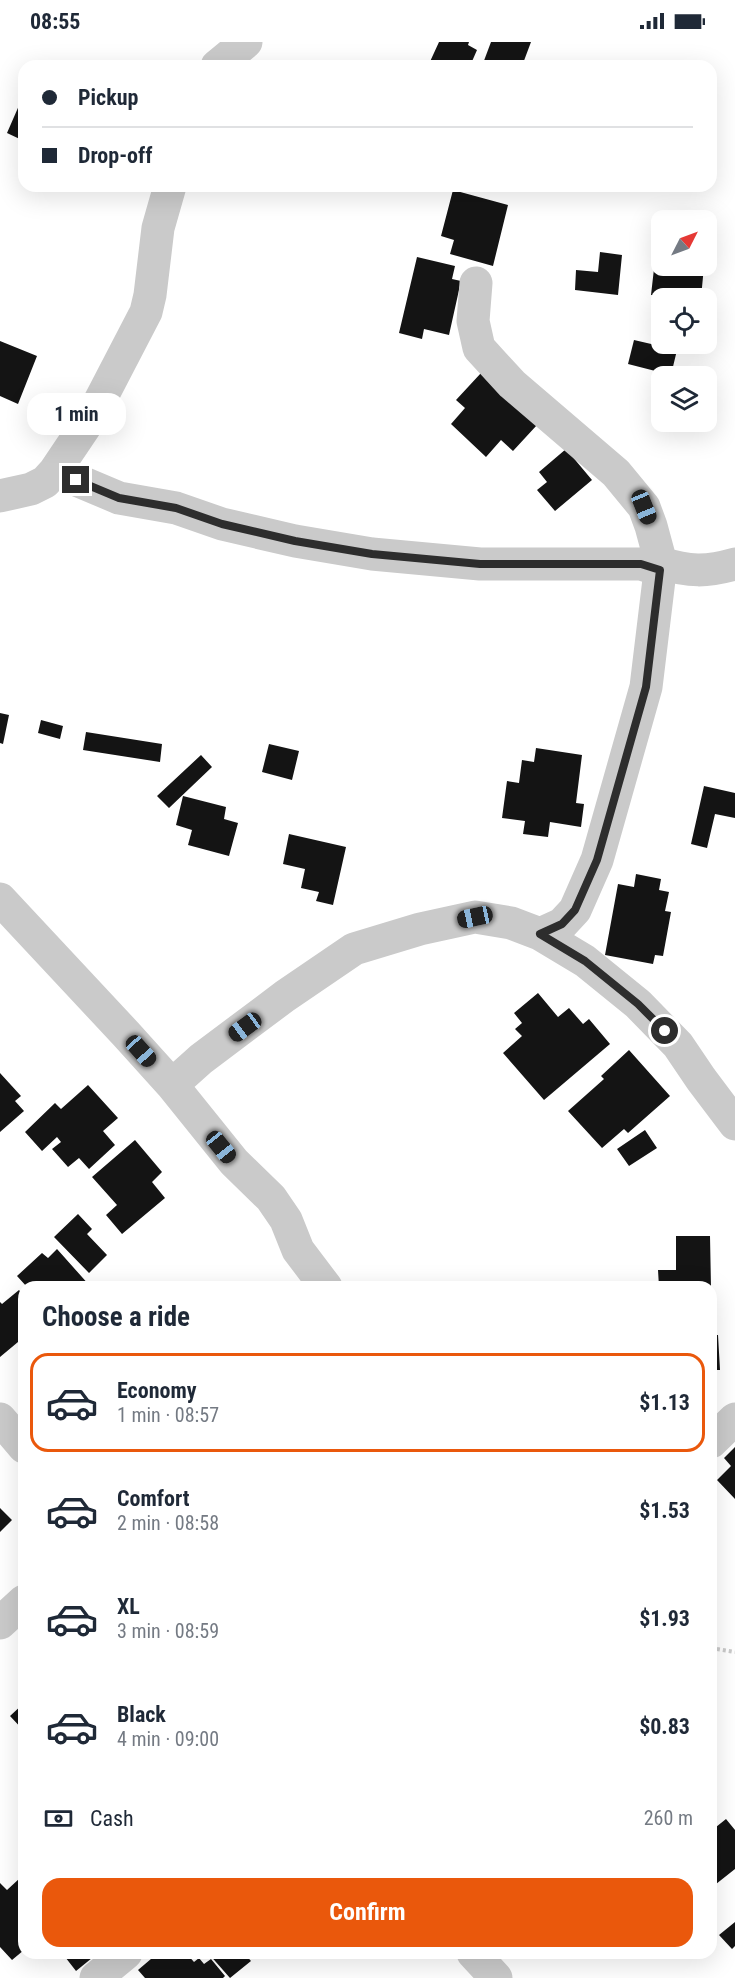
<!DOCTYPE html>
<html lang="en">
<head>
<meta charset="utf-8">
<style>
	body { margin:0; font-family:"Roboto Condensed",sans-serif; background:#f2f2f3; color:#1f2937; height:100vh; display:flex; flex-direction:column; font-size:22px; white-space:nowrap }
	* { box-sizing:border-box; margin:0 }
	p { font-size:20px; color:#747a83 }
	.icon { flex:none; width:33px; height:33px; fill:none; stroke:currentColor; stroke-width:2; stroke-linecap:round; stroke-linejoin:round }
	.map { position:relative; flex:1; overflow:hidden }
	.side { position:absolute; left:18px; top:1239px; width:699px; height:678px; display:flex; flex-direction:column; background:#fff; border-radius:18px; box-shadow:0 6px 24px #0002 }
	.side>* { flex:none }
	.guide { position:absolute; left:18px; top:18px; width:699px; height:132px; border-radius:18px; box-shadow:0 6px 24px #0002; display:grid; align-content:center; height:132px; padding:0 24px; background:#fff }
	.needle { width:39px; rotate:48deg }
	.controls { position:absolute; left:651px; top:168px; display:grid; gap:12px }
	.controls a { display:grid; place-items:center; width:66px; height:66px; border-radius:12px; background:#fff; box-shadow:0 6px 24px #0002; font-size:30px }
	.end { position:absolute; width:27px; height:27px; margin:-14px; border:8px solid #2d2d2d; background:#fff; box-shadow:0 0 0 3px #fff }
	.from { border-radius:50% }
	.bubble { position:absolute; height:42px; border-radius:18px; background:#fff; box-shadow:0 6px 24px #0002; font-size:20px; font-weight:700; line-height:42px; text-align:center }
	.car { position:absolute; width:18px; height:36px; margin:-18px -9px; border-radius:8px; box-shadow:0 0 4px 2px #0007; background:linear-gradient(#222 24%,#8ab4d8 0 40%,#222 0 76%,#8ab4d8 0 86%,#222 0) }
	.guide b { display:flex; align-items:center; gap:21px; height:57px; font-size:22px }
	.guide b+b { border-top:2px solid #e0e1e3 }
	.guide i { width:15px; height:15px; background:#1f2937 }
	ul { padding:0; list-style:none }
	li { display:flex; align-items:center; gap:18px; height:99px; margin:0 12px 9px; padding:0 12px; border:3px solid transparent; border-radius:18px }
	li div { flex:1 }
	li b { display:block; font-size:22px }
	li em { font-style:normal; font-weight:700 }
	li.current { border-color:#ea580c }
	li>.icon { width:54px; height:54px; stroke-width:1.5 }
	h2 { padding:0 24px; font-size:27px; line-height:72px }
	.pay { display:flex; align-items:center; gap:15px; height:66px; padding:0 24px; font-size:22px }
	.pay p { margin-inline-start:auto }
	.primary-button { display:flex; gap:12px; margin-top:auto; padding:12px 24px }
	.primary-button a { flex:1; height:69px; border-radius:18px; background:#ea580c; color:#fff; font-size:24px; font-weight:700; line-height:69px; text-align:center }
	.status { display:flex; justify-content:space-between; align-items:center; height:42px; padding:0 30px; background:#fff; direction:ltr }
	.status svg { height:16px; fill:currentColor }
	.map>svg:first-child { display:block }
	.building { fill:#141414 }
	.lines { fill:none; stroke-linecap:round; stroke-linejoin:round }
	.path { stroke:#cacaca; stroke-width:4; stroke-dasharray:3 3; stroke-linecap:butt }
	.minor { stroke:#cacaca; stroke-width:33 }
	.route { stroke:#2d2d2d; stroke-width:8 }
</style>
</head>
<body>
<div class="status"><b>08:55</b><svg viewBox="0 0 49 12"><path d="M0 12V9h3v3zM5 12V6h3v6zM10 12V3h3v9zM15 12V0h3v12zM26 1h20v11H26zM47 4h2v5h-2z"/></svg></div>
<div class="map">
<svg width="735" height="1936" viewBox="0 0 735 1936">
	<rect width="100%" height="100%" fill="#fff"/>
	<path class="building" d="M439 0H469L468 3 477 8 470 24H428Z
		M491 0H531L522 24H482Z
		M24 52V99L7 91Z
		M453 148 508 163 493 224 450 212 454 198 441 194Z
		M600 210 622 213 618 253 575 248 576 228 598 230Z
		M417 215 455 224 452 237 461 239 449 293 424 287 422 297 399 291Z
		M655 218H662V224H704L701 256 651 253Z
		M634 298 677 308 671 333 628 322Z
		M0 299 37 314 18 362 0 354Z
		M481 331 537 383 513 409 501 398 486 415 451 382 465 366 456 358Z
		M566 407 592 438 555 469 537 448 547 440 539 430Z
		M0 671 9 673 3 702 0 701Z
		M41 678 63 684 60 697 38 691Z
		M86 690 162 702 160 720 83 708Z
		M269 702 299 709 292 738 262 730Z
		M536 706 582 713 576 761 584 762 581 785 550 780 548 795 523 792 525 779 502 776 507 739 519 741 522 718 534 720Z
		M201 713 212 725 169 766 157 754Z
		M704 744 735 751V776L715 772 707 806 691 802Z
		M183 754 226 765 224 777 238 781 229 814 188 803 192 788 176 783Z
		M289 792 346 805 333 863 316 859 319 850 301 846 305 827 283 822Z
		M636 832 661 837 659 848 669 850 665 869 671 870 663 914 655 913 653 922 605 913 618 842 634 845Z
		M538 951 558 975 569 966 583 982 589 977 610 1002 544 1058 503 1011 522 994 515 987 522 981 514 971Z
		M629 1008 670 1054 628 1091 624 1087 602 1106 568 1069 604 1037 601 1034Z
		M0 1031 21 1054 15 1059 24 1069 0 1090Z
		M88 1043 118 1076 103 1089 115 1103 89 1127 79 1116 68 1125 52 1107 61 1100 57 1095 42 1109 25 1090 55 1061 61 1067Z
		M645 1088 657 1106 629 1124 617 1107Z
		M135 1098 162 1130 152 1140 165 1156 122 1192 106 1173 117 1163 92 1135Z
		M78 1172 92 1187 87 1192 107 1213 89 1231 54 1195Z
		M676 1194H710L711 1245H659L658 1228H676Z
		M57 1207 90 1244 88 1245H27L17 1234 42 1211 48 1216Z
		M19 1248 24 1254V1295L0 1315V1260L2 1262Z
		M711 1293H718L720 1328H711Z
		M735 1405V1457L717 1438 731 1424 724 1416Z
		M0 1466 12 1478 0 1490Z
		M24 1661V1689L10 1674Z
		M726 1777 735 1788V1827L711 1846V1789Z
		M20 1836 24 1841V1908L12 1918 0 1905V1841L7 1848Z
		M735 1880V1904L732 1907 719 1893Z
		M62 1911H88L92 1916 76 1929Z
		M158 1911H186L194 1920 199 1916 204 1922 211 1917 225 1934 223 1936H145L138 1928Z
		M208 1911H244L251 1919 230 1936Z"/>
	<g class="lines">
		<path class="path" d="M711 1606 735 1610"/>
		<path class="minor" d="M217 24 246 0
			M476 241 473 279 479 306 512 342 616 431 644 465 651 484 661 521 646 645 597 818 575 868 562 882 540 892
			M55 429 119 456 176 466 222 482 295 499 372 512 480 522H641L660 528
			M0 454 31 447 45 440 55 429 92 374 146 270 150 253 158 186 170 144
			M661 521C689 530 707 530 735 522
			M0 857 126 992 172 1043 234 1120 271 1156 286 1178 298 1208 326 1245
			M172 1043 201 1017 285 954 354 907 420 887 475 875 511 881 540 892 585 919 638 962 678 1003 701 1037 735 1082
			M0 1377 24 1405
			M711 1400 735 1377
			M0 1581 24 1559
			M473 1911 496 1936
			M96 1936 126 1911"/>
	</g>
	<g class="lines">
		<path class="route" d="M76 438 119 456 176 466 222 482 295 499 372 512 480 522H641L660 528 646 645 597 818 575 868 562 882 540 892 585 919 638 962 665 989"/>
	</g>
</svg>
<div class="controls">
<a><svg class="needle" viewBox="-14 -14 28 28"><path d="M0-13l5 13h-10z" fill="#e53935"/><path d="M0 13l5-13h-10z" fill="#747a83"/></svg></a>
<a><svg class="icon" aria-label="locate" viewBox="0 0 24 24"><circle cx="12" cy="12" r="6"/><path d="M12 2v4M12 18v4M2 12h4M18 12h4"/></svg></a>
<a><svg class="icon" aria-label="layers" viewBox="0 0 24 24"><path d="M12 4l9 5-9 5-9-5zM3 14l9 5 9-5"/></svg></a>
</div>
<i class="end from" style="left:665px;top:989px"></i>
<i class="end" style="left:76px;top:438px"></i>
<div class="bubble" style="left:27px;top:351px;width:99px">1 min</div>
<i class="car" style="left:644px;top:465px;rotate:158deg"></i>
<i class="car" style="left:475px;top:875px;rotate:258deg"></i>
<i class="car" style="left:245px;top:985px;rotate:234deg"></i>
<i class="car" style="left:141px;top:1009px;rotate:138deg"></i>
<i class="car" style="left:221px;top:1105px;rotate:141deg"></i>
<div class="guide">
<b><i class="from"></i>Pickup</b>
<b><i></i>Drop-off</b>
</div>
<section class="side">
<h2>Choose a ride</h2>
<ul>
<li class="current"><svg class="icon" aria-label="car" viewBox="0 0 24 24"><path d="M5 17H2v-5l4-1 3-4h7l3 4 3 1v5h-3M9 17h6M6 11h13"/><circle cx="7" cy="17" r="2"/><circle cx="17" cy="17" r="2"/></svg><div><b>Economy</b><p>1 min · 08:57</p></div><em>$1.13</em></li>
<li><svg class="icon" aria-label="car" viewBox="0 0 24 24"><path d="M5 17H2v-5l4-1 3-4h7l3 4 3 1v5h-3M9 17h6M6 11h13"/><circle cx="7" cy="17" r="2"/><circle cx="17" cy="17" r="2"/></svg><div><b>Comfort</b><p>2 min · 08:58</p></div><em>$1.53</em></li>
<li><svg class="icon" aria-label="car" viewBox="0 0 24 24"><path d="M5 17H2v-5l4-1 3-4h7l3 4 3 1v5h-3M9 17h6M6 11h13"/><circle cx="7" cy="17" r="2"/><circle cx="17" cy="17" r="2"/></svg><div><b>XL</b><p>3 min · 08:59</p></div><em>$1.93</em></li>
<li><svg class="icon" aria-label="car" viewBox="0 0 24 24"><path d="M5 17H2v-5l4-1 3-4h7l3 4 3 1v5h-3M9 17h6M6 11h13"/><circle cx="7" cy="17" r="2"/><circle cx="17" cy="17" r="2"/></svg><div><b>Black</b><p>4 min · 09:00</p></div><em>$0.83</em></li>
</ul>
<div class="pay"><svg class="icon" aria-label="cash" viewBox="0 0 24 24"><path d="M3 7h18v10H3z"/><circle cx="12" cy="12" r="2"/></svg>Cash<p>260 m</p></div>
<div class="primary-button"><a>Confirm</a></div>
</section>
</div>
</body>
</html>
